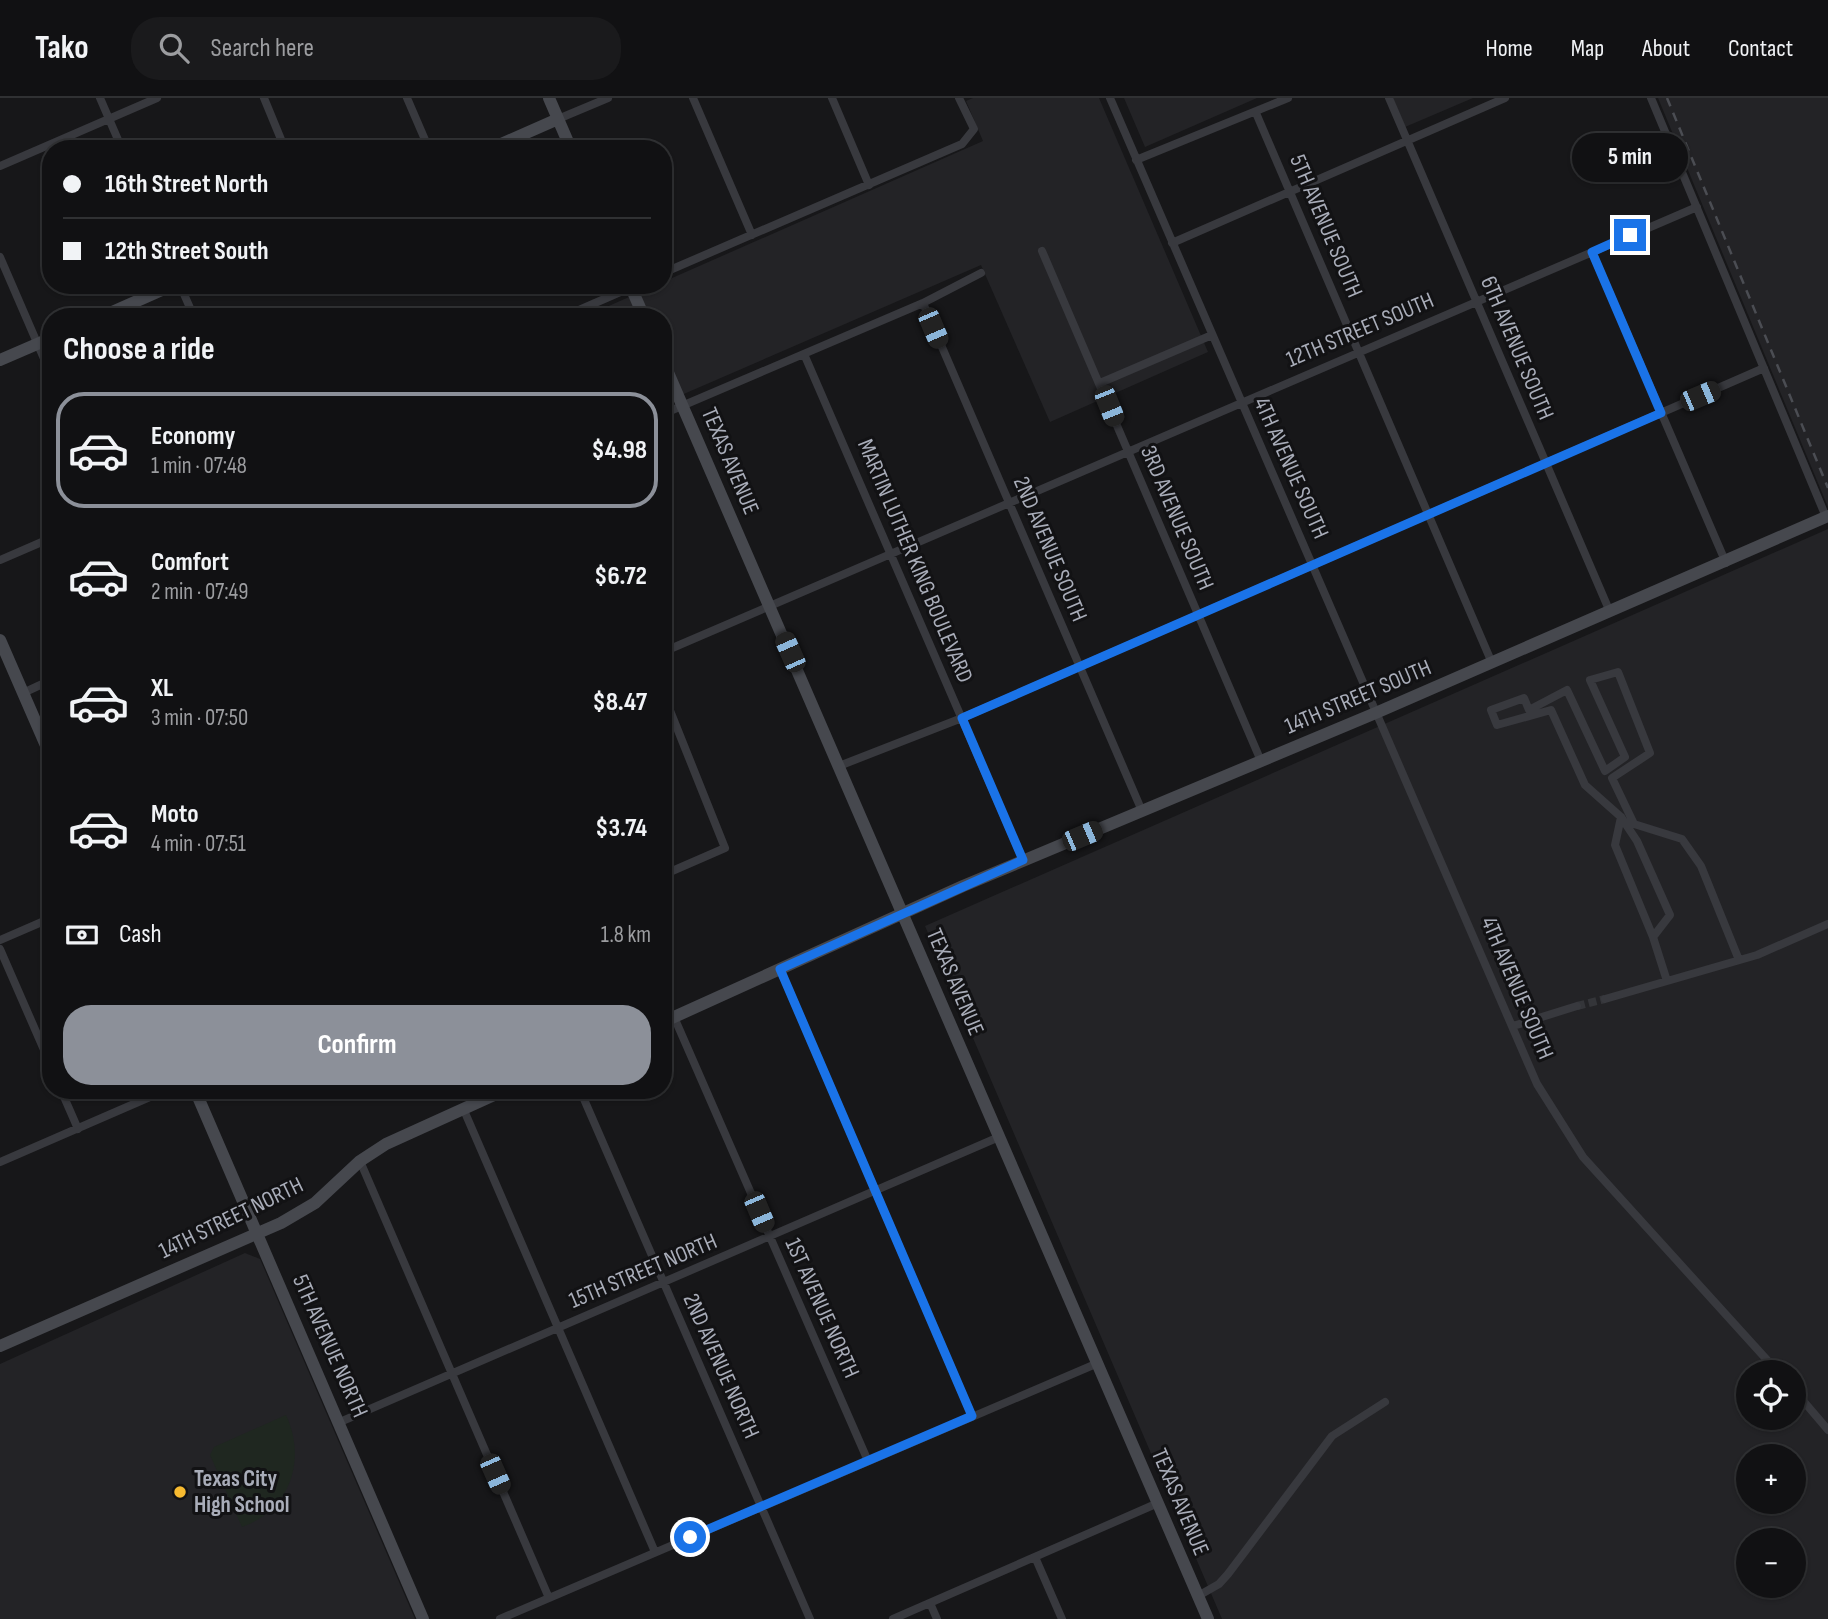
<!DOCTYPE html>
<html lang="en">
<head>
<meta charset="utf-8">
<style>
	body { margin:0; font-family:"Sofia Sans Condensed",sans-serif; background:#1a1a1c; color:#f1f3f6; height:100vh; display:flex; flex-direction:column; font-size:26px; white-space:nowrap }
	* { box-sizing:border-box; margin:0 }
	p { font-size:23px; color:#9c9da0 }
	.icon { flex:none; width:38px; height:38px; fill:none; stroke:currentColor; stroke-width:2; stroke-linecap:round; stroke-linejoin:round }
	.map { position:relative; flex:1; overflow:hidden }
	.details { position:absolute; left:42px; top:210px; width:630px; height:791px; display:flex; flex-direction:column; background:#111113; border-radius:28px; box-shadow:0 2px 5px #0004,0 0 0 2px #303133 }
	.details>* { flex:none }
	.banner { position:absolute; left:42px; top:42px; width:630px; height:154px; border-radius:28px; box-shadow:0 2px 5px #0004,0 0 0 2px #303133; display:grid; align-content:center; height:154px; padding:0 21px; background:#111113 }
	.controls { position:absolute; left:1736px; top:1262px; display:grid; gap:14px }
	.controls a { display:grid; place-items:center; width:70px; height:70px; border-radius:50%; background:#111113; box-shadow:0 2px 5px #0004,0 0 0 2px #303133; font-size:35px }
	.end { position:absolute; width:32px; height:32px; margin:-16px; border:9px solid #1a73e8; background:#fff; box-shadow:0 0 0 4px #fff }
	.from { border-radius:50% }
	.bubble { position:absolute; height:49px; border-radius:24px; background:#111113; box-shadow:0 2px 5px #0004,0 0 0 2px #303133; font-size:23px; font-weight:700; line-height:49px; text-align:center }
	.car { position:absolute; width:21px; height:42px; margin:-21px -10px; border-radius:9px; box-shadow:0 0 5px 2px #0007; background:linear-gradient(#222 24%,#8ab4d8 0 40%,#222 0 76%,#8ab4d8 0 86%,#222 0) }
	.banner b { display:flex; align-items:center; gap:24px; height:66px; font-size:26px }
	.banner b+b { border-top:2px solid #303133 }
	.banner i { width:18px; height:18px; background:#f1f3f6 }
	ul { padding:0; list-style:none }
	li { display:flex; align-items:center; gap:21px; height:116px; margin:0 14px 10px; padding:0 7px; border:4px solid transparent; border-radius:28px }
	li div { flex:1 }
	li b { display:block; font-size:26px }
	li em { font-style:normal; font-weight:700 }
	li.on { border-color:#8c9099 }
	li>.icon { width:63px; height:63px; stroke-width:1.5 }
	h2 { padding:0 21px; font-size:32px; line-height:84px }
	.pay { display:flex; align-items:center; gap:18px; height:77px; padding:0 21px; font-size:26px }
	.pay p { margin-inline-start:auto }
	.primary-button { display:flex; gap:14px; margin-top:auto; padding:14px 21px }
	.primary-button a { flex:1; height:80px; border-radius:28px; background:#8c9099; color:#fff; font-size:28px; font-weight:700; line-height:80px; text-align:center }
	header { display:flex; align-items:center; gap:42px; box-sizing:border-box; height:98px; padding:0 35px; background:#111113; border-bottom:2px solid #303133 }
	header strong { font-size:33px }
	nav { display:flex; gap:38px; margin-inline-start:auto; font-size:24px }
	.search { width:490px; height:63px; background:#1a1a1c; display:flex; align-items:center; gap:18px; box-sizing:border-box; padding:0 24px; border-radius:28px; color:#9c9da0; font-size:26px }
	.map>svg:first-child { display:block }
	.built { fill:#232326; fill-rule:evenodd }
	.green { fill:#1f2720 }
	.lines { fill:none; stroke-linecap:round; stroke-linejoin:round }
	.street-tunnel { stroke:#343539; stroke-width:8; stroke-dasharray:8 4; stroke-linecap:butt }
	.street { stroke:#38393e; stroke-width:8 }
	.secondary { stroke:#46484e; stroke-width:12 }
	.rail { stroke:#4b4d53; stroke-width:2.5; stroke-dasharray:9 7; stroke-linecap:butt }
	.route { stroke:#1a73e8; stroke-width:9 }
	.poi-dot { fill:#f7ba30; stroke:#121214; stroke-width:2.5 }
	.labels { text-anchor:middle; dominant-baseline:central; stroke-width:6; stroke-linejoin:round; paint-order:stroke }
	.street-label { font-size:23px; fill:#a9adb9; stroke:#121214 }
	.poi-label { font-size:23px; font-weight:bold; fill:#a9adb9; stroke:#121214; text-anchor:start }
</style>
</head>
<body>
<header>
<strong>Tako</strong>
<div class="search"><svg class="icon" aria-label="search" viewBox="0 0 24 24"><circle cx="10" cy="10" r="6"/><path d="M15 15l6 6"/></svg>Search here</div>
<nav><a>Home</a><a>Map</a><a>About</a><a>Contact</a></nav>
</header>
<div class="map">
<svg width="1828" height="1521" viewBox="0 0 1828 1521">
	<rect width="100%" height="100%" fill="#171719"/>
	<path class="built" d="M973 0H1099L1208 254 1050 324 981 167 663 305V219H584L656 187H663V184L983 43 966 3Z
		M1124 0H1257L1145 49Z
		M1393 0H1473L1405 29Z
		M1658 0H1828V409Z
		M1828 431V1521H1222L925 828ZM1748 1274H1794V1320H1748ZM1748 1358H1794V1404H1748ZM1748 1442H1794V1488H1748Z
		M245 1155 260 1161 415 1521H0V1266Z"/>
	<path class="green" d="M286 1317C307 1362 290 1412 242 1429L210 1357 214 1349Z"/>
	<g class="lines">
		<path class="street-tunnel" d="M1577 908 1605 901"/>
		<path class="street" d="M100 0 122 51
			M264 0 285 51
			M407 0 429 51
			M693 0 752 137
			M832 0 869 87
			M1110 0 1537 986 1583 1059 1778 1274
			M1389 0 1610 514
			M1651 0 1826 419
			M1256 15 1492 565
			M558 21 608 0
			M1136 62 1288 0
			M0 68 157 0
			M1172 145 1505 0
			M1042 153 1261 663
			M1592 154 1726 465
			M0 159 51 277
			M663 175 962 46 974 31 959 0
			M180 187 194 219
			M923 205 1142 713
			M563 219 634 188
			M804 256 1023 762
			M1100 285 1212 237
			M663 316 923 205 981 175
			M0 462 51 440
			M663 554 1697 109
			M23 595 51 582
			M663 595 725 750 663 777
			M839 668 962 620 1764 270
			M1621 719 1615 747 1653 839
			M0 842 51 820
			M0 851 51 968
			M780 871 972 1318
			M1667 883 1653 839 1670 817 1637 743 1621 719 1585 687 1551 612 1497 627 1491 612 1524 600 1529 612 1567 592 1605 673 1625 659 1590 582 1618 574 1650 655 1612 680 1634 726 1682 741 1701 768 1739 862
			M1605 901 1757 857 1828 826
			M674 919 868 1363
			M1513 928 1577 908
			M61 992 78 1031
			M580 992 810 1521
			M463 1010 655 1454
			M360 1063 549 1500
			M0 1064 166 992
			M1794 1292 1828 1332
			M340 1324 999 1039
			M1035 1459 1062 1521
			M1198 1498 1219 1486 1228 1476 1332 1338 1385 1304
			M930 1505 937 1521
			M500 1521 1098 1265
			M893 1521 1158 1405"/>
		<path class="secondary" d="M549 0 571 51
			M490 51 558 21
			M630 187 644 219
			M101 219 173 187
			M0 262 51 240
			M663 263 1208 1521
			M0 542 51 659
			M663 924 963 788 1378 614 1828 418
			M195 992 423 1521
			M0 1248 281 1125 315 1105 360 1063 386 1046 505 992"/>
		<path class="rail" d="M1667 0 1828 390"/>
	</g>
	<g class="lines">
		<path class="route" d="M690 1439 972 1318 780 871 1023 762 962 620 1661 315 1592 154 1630 137"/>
	</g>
	<circle class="poi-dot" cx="180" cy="1394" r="7"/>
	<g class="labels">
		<g class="street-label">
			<text transform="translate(1326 128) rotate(67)">5TH AVENUE SOUTH</text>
			<text transform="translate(1360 232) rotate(-23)">12TH STREET SOUTH</text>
			<text transform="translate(1517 250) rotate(67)">6TH AVENUE SOUTH</text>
			<text transform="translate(730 363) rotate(67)">TEXAS AVENUE</text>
			<text transform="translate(1291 370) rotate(66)">4TH AVENUE SOUTH</text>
			<text transform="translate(1177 420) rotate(67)">3RD AVENUE SOUTH</text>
			<text transform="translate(1050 451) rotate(67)">2ND AVENUE SOUTH</text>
			<text transform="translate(915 463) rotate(67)">MARTIN LUTHER KING BOULEVARD</text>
			<text transform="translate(1358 599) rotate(-23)">14TH STREET SOUTH</text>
			<text transform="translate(955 884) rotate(67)">TEXAS AVENUE</text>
			<text transform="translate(1517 890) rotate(67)">4TH AVENUE SOUTH</text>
			<text transform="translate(231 1120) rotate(-26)">14TH STREET NORTH</text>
			<text transform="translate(643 1173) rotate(-23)">15TH STREET NORTH</text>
			<text transform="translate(822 1210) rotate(66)">1ST AVENUE NORTH</text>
			<text transform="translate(330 1248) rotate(66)">5TH AVENUE NORTH</text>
			<text transform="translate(721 1268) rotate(66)">2ND AVENUE NORTH</text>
			<text transform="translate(1180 1404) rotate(67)">TEXAS AVENUE</text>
		</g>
		<g class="poi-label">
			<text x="194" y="1381">Texas City<tspan x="194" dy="26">High School</tspan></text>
		</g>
	</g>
</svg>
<div class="controls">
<a><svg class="icon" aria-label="locate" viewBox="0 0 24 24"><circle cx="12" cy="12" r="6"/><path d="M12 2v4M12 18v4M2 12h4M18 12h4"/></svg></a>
<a>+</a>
<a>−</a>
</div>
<i class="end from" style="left:690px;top:1439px"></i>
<i class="end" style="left:1630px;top:137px"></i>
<div class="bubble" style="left:1572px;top:35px;width:116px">5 min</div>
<i class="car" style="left:933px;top:230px;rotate:157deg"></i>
<i class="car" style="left:1700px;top:298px;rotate:67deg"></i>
<i class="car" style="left:1109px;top:308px;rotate:158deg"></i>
<i class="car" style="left:790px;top:554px;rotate:336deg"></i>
<i class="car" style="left:1082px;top:738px;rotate:67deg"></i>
<i class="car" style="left:759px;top:1114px;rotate:157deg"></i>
<i class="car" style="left:495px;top:1376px;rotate:156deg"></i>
<div class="banner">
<b><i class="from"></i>16th Street North</b>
<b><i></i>12th Street South</b>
</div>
<section class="details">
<h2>Choose a ride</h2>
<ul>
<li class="on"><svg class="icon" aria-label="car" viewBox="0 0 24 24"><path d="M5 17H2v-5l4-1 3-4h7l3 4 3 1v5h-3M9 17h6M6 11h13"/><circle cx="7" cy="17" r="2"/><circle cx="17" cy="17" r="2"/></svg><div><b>Economy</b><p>1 min · 07:48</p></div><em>$4.98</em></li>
<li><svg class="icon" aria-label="car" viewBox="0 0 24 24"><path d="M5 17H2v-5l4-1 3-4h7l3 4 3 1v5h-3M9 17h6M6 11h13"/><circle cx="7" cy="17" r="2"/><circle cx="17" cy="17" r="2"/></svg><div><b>Comfort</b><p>2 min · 07:49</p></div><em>$6.72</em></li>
<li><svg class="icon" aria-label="car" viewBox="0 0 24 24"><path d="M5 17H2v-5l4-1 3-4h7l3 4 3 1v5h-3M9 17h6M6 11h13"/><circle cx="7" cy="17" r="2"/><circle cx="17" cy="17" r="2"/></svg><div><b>XL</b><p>3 min · 07:50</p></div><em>$8.47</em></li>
<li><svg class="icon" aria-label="car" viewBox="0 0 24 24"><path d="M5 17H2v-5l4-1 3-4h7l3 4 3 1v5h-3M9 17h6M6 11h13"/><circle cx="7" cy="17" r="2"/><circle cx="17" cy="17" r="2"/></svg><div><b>Moto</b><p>4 min · 07:51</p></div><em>$3.74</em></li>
</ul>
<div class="pay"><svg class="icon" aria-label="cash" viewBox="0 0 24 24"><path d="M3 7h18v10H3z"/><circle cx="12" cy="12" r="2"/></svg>Cash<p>1.8 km</p></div>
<div class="primary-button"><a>Confirm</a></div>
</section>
</div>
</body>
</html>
